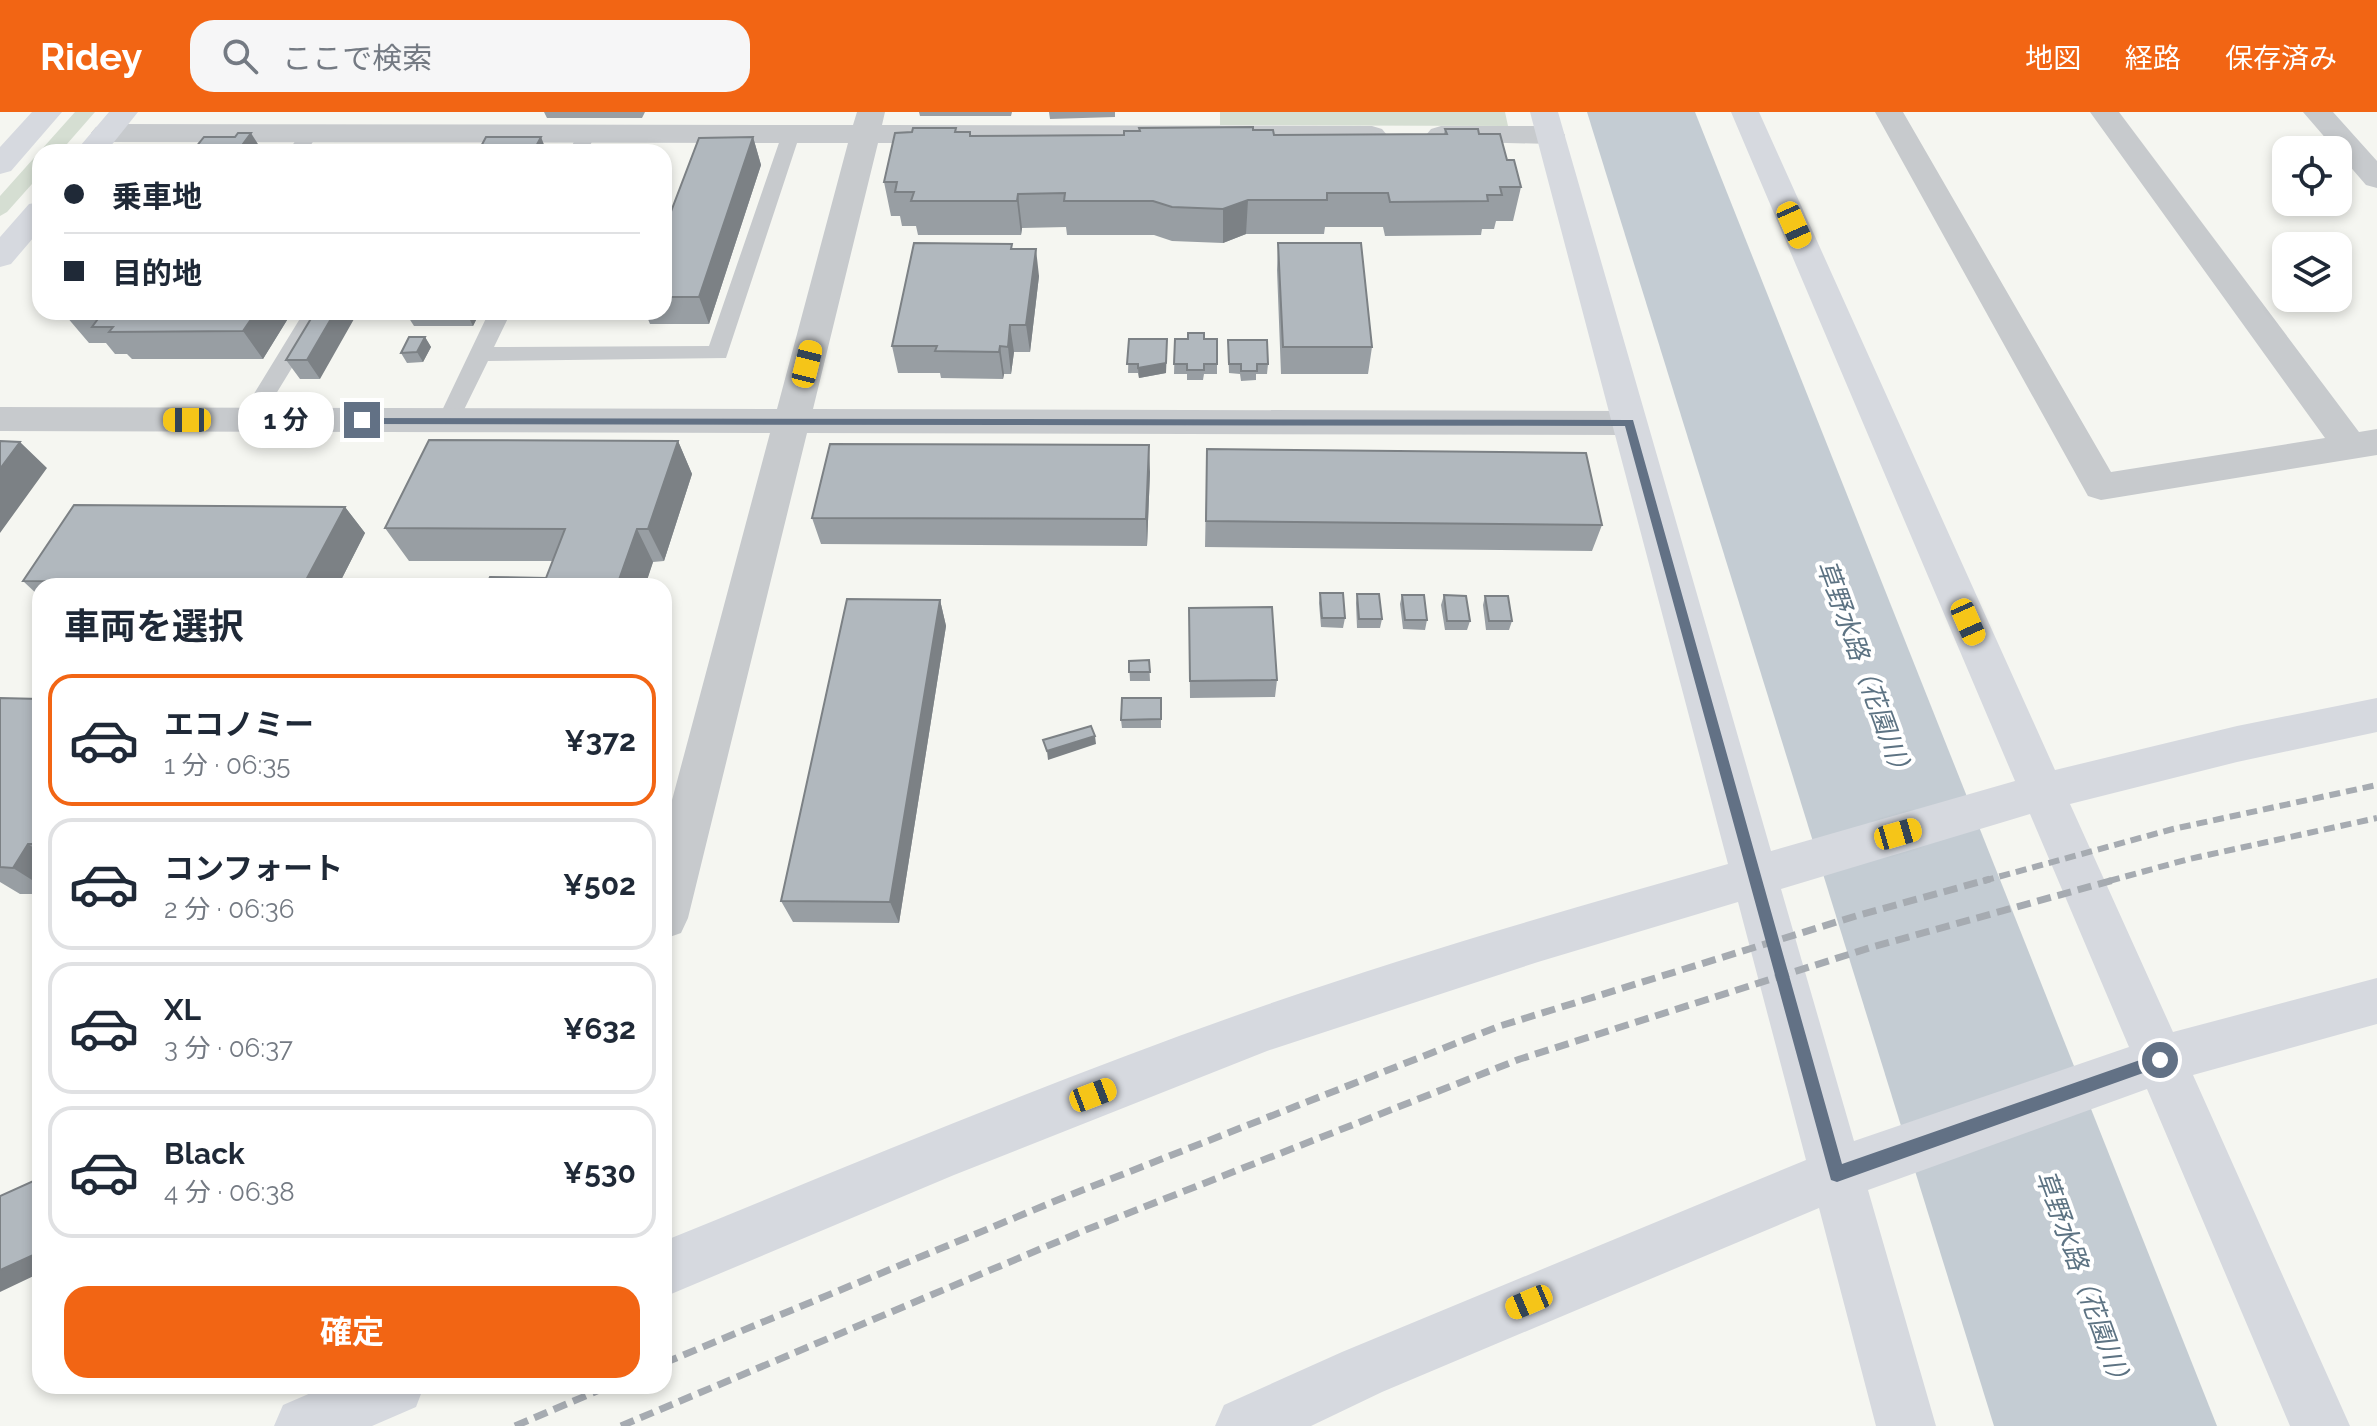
<!DOCTYPE html>
<html lang="ja">
<head>
<meta charset="utf-8">
<style>
	body { margin:0; font-family:Raleway,"Noto Sans JP",sans-serif; background:#f6f6f7; color:#1f2937; height:100vh; display:flex; flex-direction:column; font-size:30px; white-space:nowrap }
	* { box-sizing:border-box; margin:0 }
	p { font-size:26px; color:#747a83 }
	.icon { flex:none; width:44px; height:44px; fill:none; stroke:currentColor; stroke-width:2; stroke-linecap:round; stroke-linejoin:round }
	.map { position:relative; flex:1; overflow:hidden }
	.drawer { position:absolute; left:32px; top:466px; width:640px; height:816px; display:flex; flex-direction:column; background:#fff; border-radius:24px; box-shadow:0 4px 12px #0003 }
	.drawer>* { flex:none }
	.banner { position:absolute; left:32px; top:32px; width:640px; height:176px; border-radius:24px; box-shadow:0 4px 12px #0003; display:grid; align-content:center; height:176px; padding:0 32px; background:#fff }
	.buttons { position:absolute; left:2272px; top:24px; display:grid; gap:16px }
	.buttons a { display:grid; place-items:center; width:80px; height:80px; border-radius:16px; background:#fff; box-shadow:0 4px 12px #0003; font-size:40px }
	.end { position:absolute; width:36px; height:36px; margin:-18px; border:10px solid #627185; background:#fff; box-shadow:0 0 0 4px #fff }
	.from { border-radius:50% }
	.bubble { position:absolute; height:56px; border-radius:24px; background:#fff; box-shadow:0 4px 12px #0003; font-size:26px; font-weight:700; line-height:56px; text-align:center }
	.car { position:absolute; width:24px; height:48px; margin:-24px -12px; border-radius:10px; box-shadow:0 0 6px 2px #0007; background:linear-gradient(#f5c518 24%,#345 0 40%,#f5c518 0 76%,#345 0 86%,#f5c518 0) }
	.banner b { display:flex; align-items:center; gap:28px; height:76px; font-size:30px }
	.banner b+b { border-top:2px solid #e0e1e3 }
	.banner i { width:20px; height:20px; background:#1f2937 }
	ul { padding:0; list-style:none }
	li { display:flex; align-items:center; gap:24px; height:132px; margin:0 16px 12px; padding:0 16px; border:4px solid #e0e1e3; border-radius:24px }
	li div { flex:1 }
	li b { display:block; font-size:30px }
	li em { font-style:normal; font-weight:700 }
	li.current { border-color:#f26514 }
	li>.icon { width:72px; height:72px; stroke-width:1.5 }
	h2 { padding:0 32px; font-size:36px; line-height:96px }
	.action { display:flex; gap:16px; margin-top:auto; padding:16px 32px }
	.action a { flex:1; height:92px; border-radius:24px; background:#f26514; color:#fff; font-size:32px; font-weight:700; line-height:92px; text-align:center }
	header { display:flex; align-items:center; gap:48px; box-sizing:border-box; height:112px; padding:0 40px; background:#f26514; color:#fff }
	header strong { font-size:38px }
	nav { display:flex; gap:44px; margin-inline-start:auto; font-size:28px }
	.search { width:560px; height:72px; background:#f6f6f7; display:flex; align-items:center; gap:20px; box-sizing:border-box; padding:0 28px; border-radius:24px; color:#747a83; font-size:30px }
	.map>svg:first-child { display:block }
	.green { fill:#d5ded2 }
	.water { fill:#c4ccd3 }
	.lines { fill:none; stroke-linecap:round; stroke-linejoin:round }
	.lane { fill:#c7cacd; fill-rule:evenodd }
	.street { fill:#c7cacd; fill-rule:evenodd }
	.secondary { fill:#d6d9df; fill-rule:evenodd }
	.rail-far1 { stroke:#a6abb1; stroke-width:6; stroke-dasharray:11 6; stroke-linecap:butt }
	.rail { stroke:#a6abb1; stroke-width:7; stroke-dasharray:14 7; stroke-linecap:butt }
	.wall { fill:#989ea3 }
	.shaded-wall { fill:#7c8185 }
	.building { fill:#b1b8be; stroke:#7c8185; stroke-width:2 }
	.route { fill:#627185 }
	.labels { text-anchor:middle; dominant-baseline:central; stroke-width:8; stroke-linejoin:round; paint-order:stroke }
	.water-label { font-size:26px; font-style:italic; fill:#5d7383; stroke:#fff }
</style>
</head>
<body>
<header>
<strong>Ridey</strong>
<div class="search"><svg class="icon" aria-label="search" viewBox="0 0 24 24"><circle cx="10" cy="10" r="6"/><path d="M15 15l6 6"/></svg>ここで検索</div>
<nav><a>地図</a><a>経路</a><a>保存済み</a></nav>
</header>
<div class="map">
<svg width="2377" height="1314" viewBox="0 0 2377 1314">
	<rect width="100%" height="100%" fill="#f5f6f1"/>
	<path class="green" d="M75 0H95L60 40H40V63L7 100 0 104V84Z
		M1220 0H1505L1508 14 1220 13Z"/>
	<path class="water" d="M1587 0H1695L2217 1314H1994Z"/>
	<g class="lines">
		<path class="lane" d="M310 15 319 21 306 40H288L303 17Z
			M587 15 596 21 587 40H569L580 17Z
			M791 16 800 22 726 246 488 249 456 314H440L437 309 489 200H511L494 235 709 234 782 22Z
			M304 200H326L257 313H241L238 308Z"/>
		<path class="street" d="M857 0H885L882 13 1372 14 1382 17 1387 23 1382 29 1372 32 878 31 813 297 1629 299 1642 302 1647 311 1642 320 1629 323 807 321 688 806 681 821 664 827V718L770 321 0 319V295L777 297 848 31 106 30 96 27 91 21 96 15 106 12 853 13Z
			M1875 0H1903L2111 360 2325 326 2090 0H2119L2359 320 2377 317V343L2101 388 2088 384Z
			M2303 0H2333L2377 49V76L2366 73Z
			M1441 14H1550L1560 17 1565 23 1560 29 1550 32 1431 29 1426 23 1431 17Z"/>
		<path class="secondary" d="M32 0H62L11 59 0 62V35Z
			M109 0H138L106 40H75Z
			M1530 0H1558L1771 739 2015 669 1731 0H1759L2055 658 2237 614 2377 586V620L2237 650 2070 692 2173 920 2377 866V912L2193 963 2350 1314H2290L2147 977 1868 1078 1936 1314H1876L1819 1096 1382 1280 1311 1314H1215L1224 1293 1342 1240 1806 1048 1738 790 1538 850 1267 939 954 1063 664 1185V1129C863 1048 1062 964 1266 893 1418 840 1573 796 1728 752ZM2030 702 2129 935 1854 1029 1781 777Z
			M40 90V118L11 152 0 155V125L29 92Z
			M327 1274H424L416 1295 372 1314H274L283 1293Z"/>
		<path class="rail-far1" d="M1983 769 2173 717 2377 673
			M2109 769 2189 747 2377 706"/>
		<path class="rail" d="M664 1251 1065 1085 1500 914 1856 804 1990 767
			M515 1314 609 1274
			M621 1314 1083 1119 1520 947 1869 836 2117 767"/>
	</g>
	<path class="wall" d="M544 0H645L642 6H547Z
		M919 0H1012L1011 4H920Z
		M1049 0H1115V5L1050 7Z
		M1445 17 1479 22 1507 48 1521 75 1513 109H1496L1494 117H1482L1481 123 1385 124 1383 115H1325L1324 122H1246L1223 131 1172 129 1154 123H1067L1066 115 1022 116 1021 123H918L916 114H902L900 104H891L884 70 912 20H970L971 24 1124 23 1253 18 1274 23 1444 22Z
		M204 25 263 40H230Z
		M753 25 761 53 709 212H650L645 200H664V118Z
		M1278 131 1372 235 1368 262H1281L1277 158Z
		M1012 132V137L1039 164 1030 240H1014L1011 262H1004L1003 267 941 266 940 261H898L892 234Z
		M292 200 263 247H132L127 242H115L106 231H89L66 204Z
		M315 200 320 267H300L286 248Z
		M405 200H480L473 214H414Z
		M515 200H531L530 203H516Z
		M425 225 431 235 423 250 407 251 401 241Z
		M1129 227 1166 261 1139 266 1138 261H1128Z
		M1175 227H1217V262H1204L1203 268H1187V262H1174Z
		M1228 228 1268 252 1267 262H1256V268L1241 269 1240 262 1229 261Z
		M678 329 692 362 664 449 653 450 645 474H486L546 466 553 449H409L385 416Z
		M1207 337 1602 413 1592 439 1205 435Z
		M1150 360 1147 434 821 432 812 406Z
		M345 395 365 421 338 474H40V485L23 469Z
		M1320 481 1345 506 1343 516 1321 515 1319 491Z
		M1357 482 1382 507 1380 516H1357L1356 491Z
		M1402 483 1427 508 1425 518 1403 517 1400 492Z
		M1444 483 1470 509 1467 518H1445L1441 493Z
		M1485 484 1512 509 1509 518H1486L1483 493Z
		M940 488 946 514 899 811 793 810 781 789Z
		M1189 496 1277 568 1275 585 1190 586Z
		M1149 548 1150 569H1130L1129 549Z
		M0 586 40 587V782H20L0 770Z
		M1161 586V616H1122L1121 608Z"/>
	<path class="shaded-wall" d="M251 21 263 40H242L240 36Z
		M541 25 547 40H533Z
		M753 25 761 53 709 212 699 185Z
		M1018 82 1022 116 1021 123 1017 89Z
		M1248 88 1246 122 1223 131V97Z
		M1036 137 1039 164 1030 240 1026 213Z
		M256 200H292L263 247 243 219Z
		M335 200H358L320 267 307 248Z
		M466 200H480L473 214Z
		M1010 213 1014 240 1011 262 1008 235Z
		M425 225 431 235 423 250 417 240Z
		M1000 234 1004 262 1003 267 999 240Z
		M1167 237 1166 261 1139 266 1138 256Z
		M678 329 692 362 664 449 648 417Z
		M20 330 47 356 0 421V357Z
		M1149 333 1150 360 1147 434 1146 407Z
		M345 395 365 421 338 474H309L305 470Z
		M637 417 653 450 645 474H625L620 465Z
		M940 488 946 514 899 811 890 790Z
		M1095 624 1096 632 1048 648 1047 639Z
		M28 732 40 740V773L13 756Z
		M40 1140V1161L0 1180V1158Z"/>
	<path class="building" d="M1253 15V18H1273L1274 23 1447 22 1445 17H1478L1479 22H1500L1507 48H1514L1521 75H1500L1502 83H1487L1488 89 1390 90 1388 81H1327V88H1248L1223 97 1172 95 1153 89H1064L1065 81 1018 82 1017 89H911L914 80H895L897 70H884L895 21 912 20 913 16H956L955 20H970V24L1124 23V19H1140L1139 16Z
		M238 21H251L240 36 232 37 230 40H192L204 25H235Z
		M486 25H541L533 40H478Z
		M753 25 699 185H664V118L699 26Z
		M914 131 1012 132 1011 137H1036L1026 213H1010L1008 235 1000 234 999 240 935 239 937 234H892Z
		M1278 131H1361L1372 235H1283Z
		M69 200H256L243 219 109 220 113 215H92L100 204H66Z
		M315 200H335L307 248H286Z
		M1188 221H1204V227H1217V252H1204V258H1187V252H1174L1175 227H1188Z
		M409 225H425L417 240 401 241Z
		M1129 227H1167L1166 251 1138 256V252H1127Z
		M1228 228H1267L1268 252H1257V259H1241V252H1229Z
		M429 328 678 329 648 417H637L620 465H631L628 474H486L490 465 546 466 565 417 385 416Z
		M0 329 20 330 0 357Z
		M830 332 1149 333 1146 407 812 406Z
		M1207 337 1586 341 1602 413 1206 409Z
		M74 393 345 395 305 470 23 469Z
		M1320 481H1343L1345 506H1322Z
		M1357 482H1379L1382 507H1359Z
		M1402 483H1424L1427 508H1405Z
		M1444 483 1466 484 1470 509H1447Z
		M1485 484H1508L1512 509H1489Z
		M847 487 940 488 890 790 781 789Z
		M1272 495 1277 568 1190 569 1189 496Z
		M1149 548 1150 560H1129V549Z
		M0 586 40 587V732H28L13 756 0 755Z
		M1122 586H1161V607L1121 608Z
		M1091 614 1095 624 1047 639 1043 628Z
		M40 1066V1140L0 1158V1084Z"/>
	<path class="route" d="M359 306 1633 308 1842 1052 2160 941 2167 948 2160 955 1837 1070 1831 1068 1625 314 362 312 359 311Z"/>
	<g class="labels">
		<g class="water-label">
			<text transform="translate(1865 559) rotate(70)">草野水路（花園川）</text>
			<text transform="translate(2084 1169) rotate(70)">草野水路（花園川）</text>
		</g>
	</g>
</svg>
<div class="buttons">
<a><svg class="icon" aria-label="locate" viewBox="0 0 24 24"><circle cx="12" cy="12" r="6"/><path d="M12 2v4M12 18v4M2 12h4M18 12h4"/></svg></a>
<a><svg class="icon" aria-label="layers" viewBox="0 0 24 24"><path d="M12 4l9 5-9 5-9-5zM3 14l9 5 9-5"/></svg></a>
</div>
<i class="end from" style="left:2160px;top:948px"></i>
<i class="end" style="left:362px;top:308px"></i>
<div class="bubble" style="left:238px;top:280px;width:96px">1 分</div>
<i class="car" style="left:1794px;top:113px;rotate:156deg"></i>
<i class="car" style="left:807px;top:252px;rotate:14deg"></i>
<i class="car" style="left:187px;top:308px;rotate:270deg"></i>
<i class="car" style="left:1968px;top:510px;rotate:156deg"></i>
<i class="car" style="left:1898px;top:722px;rotate:74deg"></i>
<i class="car" style="left:1093px;top:983px;rotate:69deg"></i>
<i class="car" style="left:1529px;top:1190px;rotate:247deg"></i>
<div class="banner">
<b><i class="from"></i>乗車地</b>
<b><i></i>目的地</b>
</div>
<section class="drawer">
<h2>車両を選択</h2>
<ul>
<li class="current"><svg class="icon" aria-label="car" viewBox="0 0 24 24"><path d="M5 17H2v-5l4-1 3-4h7l3 4 3 1v5h-3M9 17h6M6 11h13"/><circle cx="7" cy="17" r="2"/><circle cx="17" cy="17" r="2"/></svg><div><b>エコノミー</b><p>1 分 · 06:35</p></div><em>¥372</em></li>
<li><svg class="icon" aria-label="car" viewBox="0 0 24 24"><path d="M5 17H2v-5l4-1 3-4h7l3 4 3 1v5h-3M9 17h6M6 11h13"/><circle cx="7" cy="17" r="2"/><circle cx="17" cy="17" r="2"/></svg><div><b>コンフォート</b><p>2 分 · 06:36</p></div><em>¥502</em></li>
<li><svg class="icon" aria-label="car" viewBox="0 0 24 24"><path d="M5 17H2v-5l4-1 3-4h7l3 4 3 1v5h-3M9 17h6M6 11h13"/><circle cx="7" cy="17" r="2"/><circle cx="17" cy="17" r="2"/></svg><div><b>XL</b><p>3 分 · 06:37</p></div><em>¥632</em></li>
<li><svg class="icon" aria-label="car" viewBox="0 0 24 24"><path d="M5 17H2v-5l4-1 3-4h7l3 4 3 1v5h-3M9 17h6M6 11h13"/><circle cx="7" cy="17" r="2"/><circle cx="17" cy="17" r="2"/></svg><div><b>Black</b><p>4 分 · 06:38</p></div><em>¥530</em></li>
</ul>
<div class="action"><a>確定</a></div>
</section>
</div>
</body>
</html>
